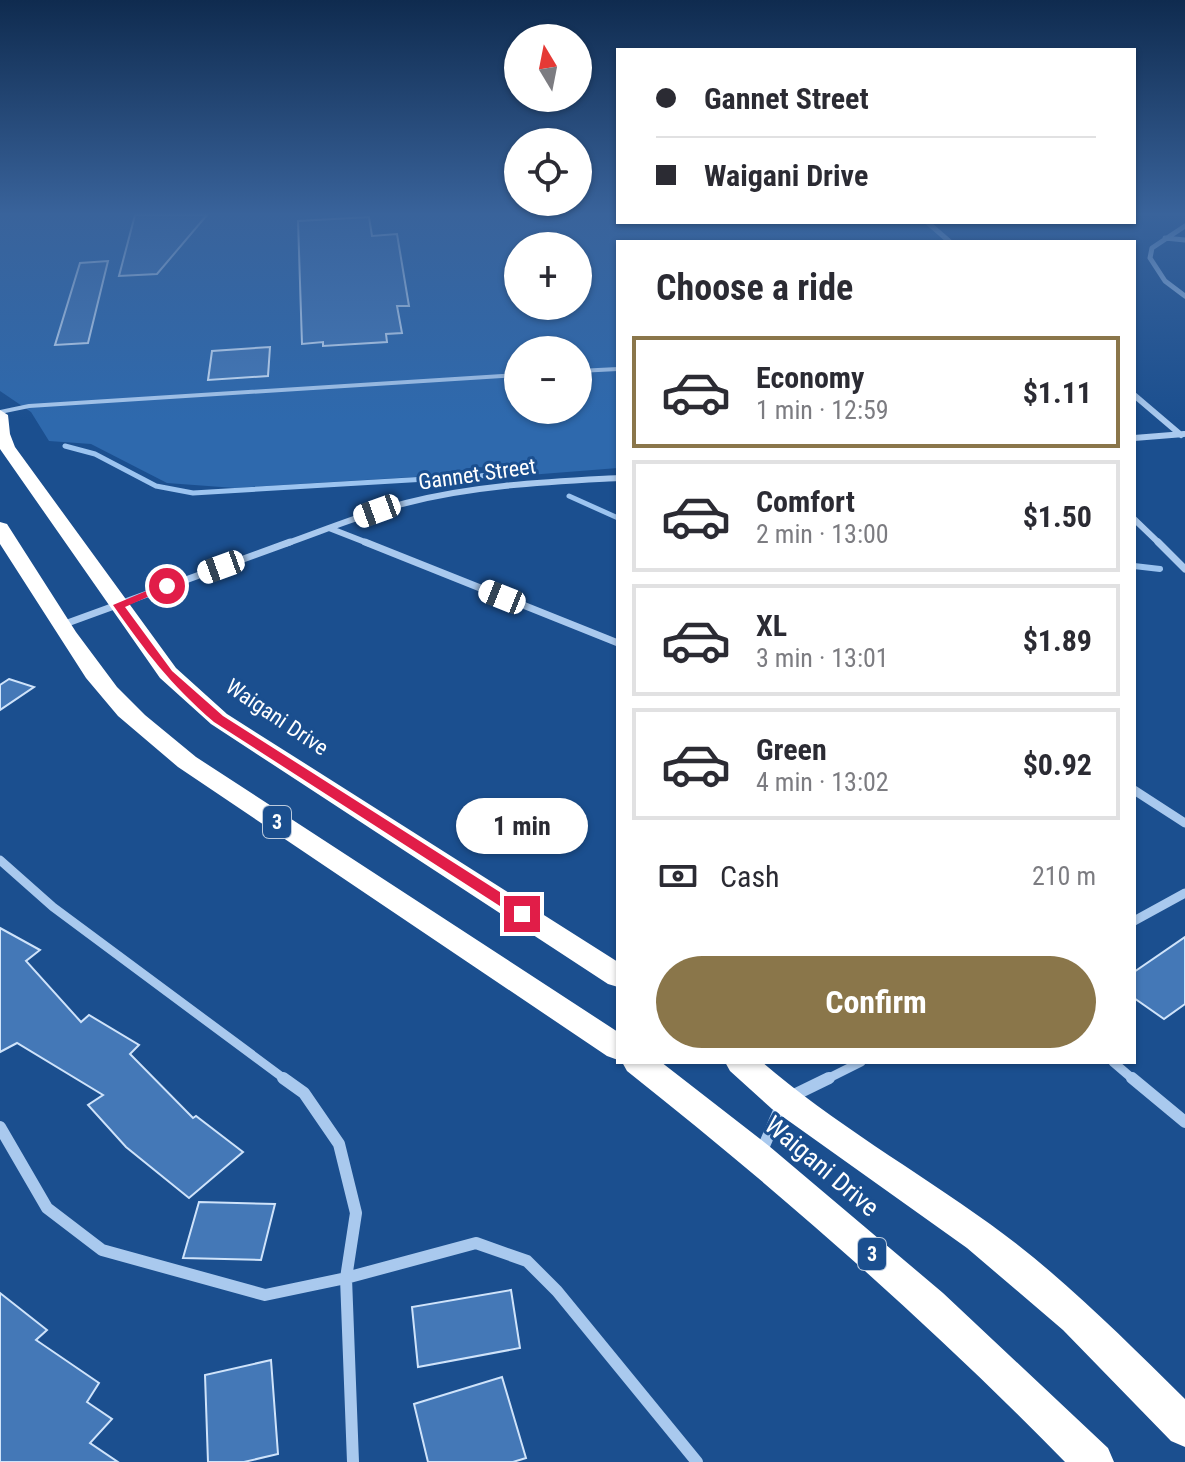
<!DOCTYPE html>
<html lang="en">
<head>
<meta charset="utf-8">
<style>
	body { margin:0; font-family:"Roboto Condensed",sans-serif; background:#f7f7f7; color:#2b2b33; height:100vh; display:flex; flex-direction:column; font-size:30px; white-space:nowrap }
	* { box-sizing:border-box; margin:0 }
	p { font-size:26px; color:#7c7c81 }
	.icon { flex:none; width:44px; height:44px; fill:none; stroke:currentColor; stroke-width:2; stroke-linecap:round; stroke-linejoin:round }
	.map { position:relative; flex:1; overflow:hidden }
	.details { position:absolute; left:616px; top:240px; width:520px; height:824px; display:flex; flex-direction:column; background:#fff; border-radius:0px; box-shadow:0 2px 6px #0004 }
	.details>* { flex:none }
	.hud { position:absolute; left:616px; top:48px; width:520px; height:176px; border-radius:0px; box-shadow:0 2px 6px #0004; display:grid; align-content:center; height:176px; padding:0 40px; background:#fff }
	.needle { width:52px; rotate:350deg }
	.controls { position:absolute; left:504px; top:24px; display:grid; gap:16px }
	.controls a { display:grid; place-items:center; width:88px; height:88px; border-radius:50%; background:#fff; box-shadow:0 2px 6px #0004; font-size:40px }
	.end { position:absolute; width:36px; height:36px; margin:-18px; border:10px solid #e11d48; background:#fff; box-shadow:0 0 0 4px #fff }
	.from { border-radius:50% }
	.bubble { position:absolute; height:56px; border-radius:28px; background:#fff; box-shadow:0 2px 6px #0004; font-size:26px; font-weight:700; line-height:56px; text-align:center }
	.car { position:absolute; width:24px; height:48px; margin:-24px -12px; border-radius:10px; box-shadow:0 0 6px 2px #0007; background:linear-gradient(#fff 24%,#345 0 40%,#fff 0 76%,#345 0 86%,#fff 0) }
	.hud b { display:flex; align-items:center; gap:28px; height:76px; font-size:30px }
	.hud b+b { border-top:2px solid #e1e1e2 }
	.hud i { width:20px; height:20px; background:#2b2b33 }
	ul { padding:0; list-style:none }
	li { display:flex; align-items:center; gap:24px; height:112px; margin:0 16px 12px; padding:0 24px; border:4px solid #e1e1e2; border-radius:0px }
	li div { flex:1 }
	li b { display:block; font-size:30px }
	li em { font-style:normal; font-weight:700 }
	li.active { border-color:#8a764a }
	li>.icon { width:72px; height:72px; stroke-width:1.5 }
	h2 { padding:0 40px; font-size:36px; line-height:96px }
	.pay { display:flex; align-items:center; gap:20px; height:88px; padding:0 40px; font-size:30px }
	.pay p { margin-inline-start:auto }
	.cta { display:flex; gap:16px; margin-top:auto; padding:16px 40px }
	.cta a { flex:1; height:92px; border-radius:48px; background:#8a764a; color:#fff; font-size:32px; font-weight:700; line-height:92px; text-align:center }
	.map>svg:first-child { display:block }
	.green { fill:#2e69ad; fill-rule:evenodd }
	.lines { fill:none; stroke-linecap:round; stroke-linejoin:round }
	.stream-far1 { stroke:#9cc4f0; stroke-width:5 }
	.stream { stroke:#9cc4f0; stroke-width:6 }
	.building { fill:#4478b7; stroke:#cfe3fa; stroke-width:2 }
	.lane { stroke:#a9c9ee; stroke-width:4 }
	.street-far4 { stroke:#a9c9ee; stroke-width:5 }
	.street-far3 { stroke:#a9c9ee; stroke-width:6 }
	.street-far2 { stroke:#a9c9ee; stroke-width:7 }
	.street-far1 { stroke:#a9c9ee; stroke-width:9 }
	.street { stroke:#a9c9ee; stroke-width:12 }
	.highway { fill:#fff; fill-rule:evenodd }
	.route { fill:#e11d48 }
	.labels { text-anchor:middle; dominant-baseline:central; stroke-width:6; stroke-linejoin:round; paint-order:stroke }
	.shield { fill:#1b4f8f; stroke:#bbcadd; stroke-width:2 }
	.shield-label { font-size:20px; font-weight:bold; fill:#fff }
	.street-label { font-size:22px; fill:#fff; stroke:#1b4f8f }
	.near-street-label { font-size:26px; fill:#fff; stroke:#1b4f8f }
</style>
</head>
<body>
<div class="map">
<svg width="1185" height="1462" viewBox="0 0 1185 1462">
	<rect width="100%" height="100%" fill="#1b4f8f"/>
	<path class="green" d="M0 215H618V222H925L954 242H618V468L529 475 511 468 473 467 446 475 235 488 167 483 91 444 49 441 31 412 0 391ZM518 246H578V306H518ZM518 350H578V410H518Z"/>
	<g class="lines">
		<path class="stream-far1" d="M65 446 95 454 156 486 193 493 494 475
			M569 496 618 518"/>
		<path class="stream" d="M1134 566 1160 569"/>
	</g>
	<path class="building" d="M135 215H207L157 274 119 276Z
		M369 217 372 236 397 234 409 306H397L402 333 386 334 387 342 323 346V342L302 344 298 221Z
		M108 261 88 343 55 345 80 263Z
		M270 347 268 376 208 380 212 351Z
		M9 679 34 687 0 710V685Z
		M0 928 40 950 26 961 81 1022 89 1015 139 1045 130 1054 193 1118 196 1116 243 1152 189 1198 126 1147 88 1105 103 1095 17 1043 0 1052Z
		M1185 937V1004L1164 1019 1134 998V972Z
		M199 1202 275 1204 261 1260 183 1258Z
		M511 1290 520 1348 418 1367 412 1307Z
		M0 1293 47 1330 36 1340 99 1383 87 1402 112 1419 90 1443 118 1462H0Z
		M271 1360 278 1454 244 1462H208L205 1375Z
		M502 1377 526 1458 513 1462H428L414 1404Z"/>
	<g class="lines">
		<path class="lane" d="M578 371 618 369
			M0 412 29 406 518 375"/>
		<path class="street-far4" d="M927 222 950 242
			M1185 226 1152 248 1150 258 1165 281 1185 296
			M1165 238 1185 240"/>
		<path class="street-far3" d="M1134 395 1181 435
			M1134 438 1184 434
			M1134 519 1160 544
			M329 528 370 544
			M285 544C325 530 365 513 406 503 475 485 547 482 618 478"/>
		<path class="street-far2" d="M365 542 618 643
			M1158 542 1185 569
			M62 625 290 542"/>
		<path class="street-far1" d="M1134 790 1185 823
			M0 860 53 907 286 1080
			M1134 921 1185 893
			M1113 1062 1134 1080
			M825 1080 861 1062"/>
		<path class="street" d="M283 1078 304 1093 339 1144 356 1213 346 1278 353 1462
			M1132 1078 1185 1122
			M790 1097 829 1078
			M0 1127 47 1208 102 1250 265 1295 346 1278 476 1243 527 1261 557 1291 697 1462
			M761 1153 781 1106"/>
		<path class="highway" d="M0 410 8 415 10 434 15 447 176 668 227 714 618 962V987L608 984 211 724 160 678 0 449Z
			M0 522 7 524 76 632 117 687 145 715 196 757 618 1032V1060L607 1056 178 767 118 716 86 678 0 544Z
			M622 1062H661L769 1146 943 1293 1108 1448 1114 1462H1065C928 1322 781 1193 627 1071Z
			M725 1062H762C833 1123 915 1170 990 1224 1061 1275 1123 1338 1185 1399V1447L1171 1441 1063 1330 967 1248 772 1109 730 1071Z"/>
	</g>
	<linearGradient id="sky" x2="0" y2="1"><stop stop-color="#0f2b4f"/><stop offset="0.51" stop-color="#39639b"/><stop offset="1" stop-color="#39639b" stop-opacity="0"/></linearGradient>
	<rect width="1185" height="420" fill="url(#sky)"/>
	<path class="route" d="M163 584 172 586 125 607 172 671 223 716 528 910V917H517L214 722C170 684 146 652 113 605Z"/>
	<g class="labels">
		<g class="shield">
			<rect x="263" y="806" width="28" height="32" rx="6"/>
			<rect x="858" y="1238" width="28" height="32" rx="6"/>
		</g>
		<g class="shield-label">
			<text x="277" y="822">3</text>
			<text x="872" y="1254">3</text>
		</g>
		<g class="street-label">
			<text transform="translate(477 474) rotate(-8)">Gannet Street</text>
			<text transform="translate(277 717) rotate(34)">Waigani Drive</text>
		</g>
		<g class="near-street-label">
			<text transform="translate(822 1166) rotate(40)">Waigani Drive</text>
		</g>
	</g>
</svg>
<div class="controls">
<a><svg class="needle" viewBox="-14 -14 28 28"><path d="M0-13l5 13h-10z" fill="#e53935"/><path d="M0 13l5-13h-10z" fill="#7c7c81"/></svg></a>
<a><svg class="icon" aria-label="locate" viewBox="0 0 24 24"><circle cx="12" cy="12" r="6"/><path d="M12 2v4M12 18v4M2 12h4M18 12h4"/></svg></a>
<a>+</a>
<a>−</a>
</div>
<i class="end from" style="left:167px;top:586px"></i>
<i class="end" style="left:522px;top:914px"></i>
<div class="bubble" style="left:456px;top:798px;width:132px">1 min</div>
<i class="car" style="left:377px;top:511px;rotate:250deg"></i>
<i class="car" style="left:221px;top:567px;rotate:250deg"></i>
<i class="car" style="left:502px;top:597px;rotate:292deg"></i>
<div class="hud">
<b><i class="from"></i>Gannet Street</b>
<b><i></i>Waigani Drive</b>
</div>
<section class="details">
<h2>Choose a ride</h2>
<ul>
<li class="active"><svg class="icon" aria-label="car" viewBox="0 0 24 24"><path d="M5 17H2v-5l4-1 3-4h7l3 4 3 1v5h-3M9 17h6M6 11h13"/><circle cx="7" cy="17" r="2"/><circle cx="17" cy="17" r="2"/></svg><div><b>Economy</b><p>1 min · 12:59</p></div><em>$1.11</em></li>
<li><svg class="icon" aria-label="car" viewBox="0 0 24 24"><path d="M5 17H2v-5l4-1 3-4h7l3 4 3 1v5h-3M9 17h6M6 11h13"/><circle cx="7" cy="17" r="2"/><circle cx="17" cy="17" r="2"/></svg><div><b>Comfort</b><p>2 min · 13:00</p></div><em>$1.50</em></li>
<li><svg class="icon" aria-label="car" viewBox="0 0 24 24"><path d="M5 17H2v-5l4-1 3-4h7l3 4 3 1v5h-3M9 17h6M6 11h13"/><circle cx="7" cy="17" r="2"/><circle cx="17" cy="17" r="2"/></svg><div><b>XL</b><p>3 min · 13:01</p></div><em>$1.89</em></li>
<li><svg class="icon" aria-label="car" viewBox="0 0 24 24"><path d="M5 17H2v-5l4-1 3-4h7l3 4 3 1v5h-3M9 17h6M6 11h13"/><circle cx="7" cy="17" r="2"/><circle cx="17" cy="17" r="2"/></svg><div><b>Green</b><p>4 min · 13:02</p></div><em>$0.92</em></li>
</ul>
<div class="pay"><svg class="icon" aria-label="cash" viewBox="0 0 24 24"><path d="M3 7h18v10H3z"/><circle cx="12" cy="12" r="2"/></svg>Cash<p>210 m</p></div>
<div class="cta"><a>Confirm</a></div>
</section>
</div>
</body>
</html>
